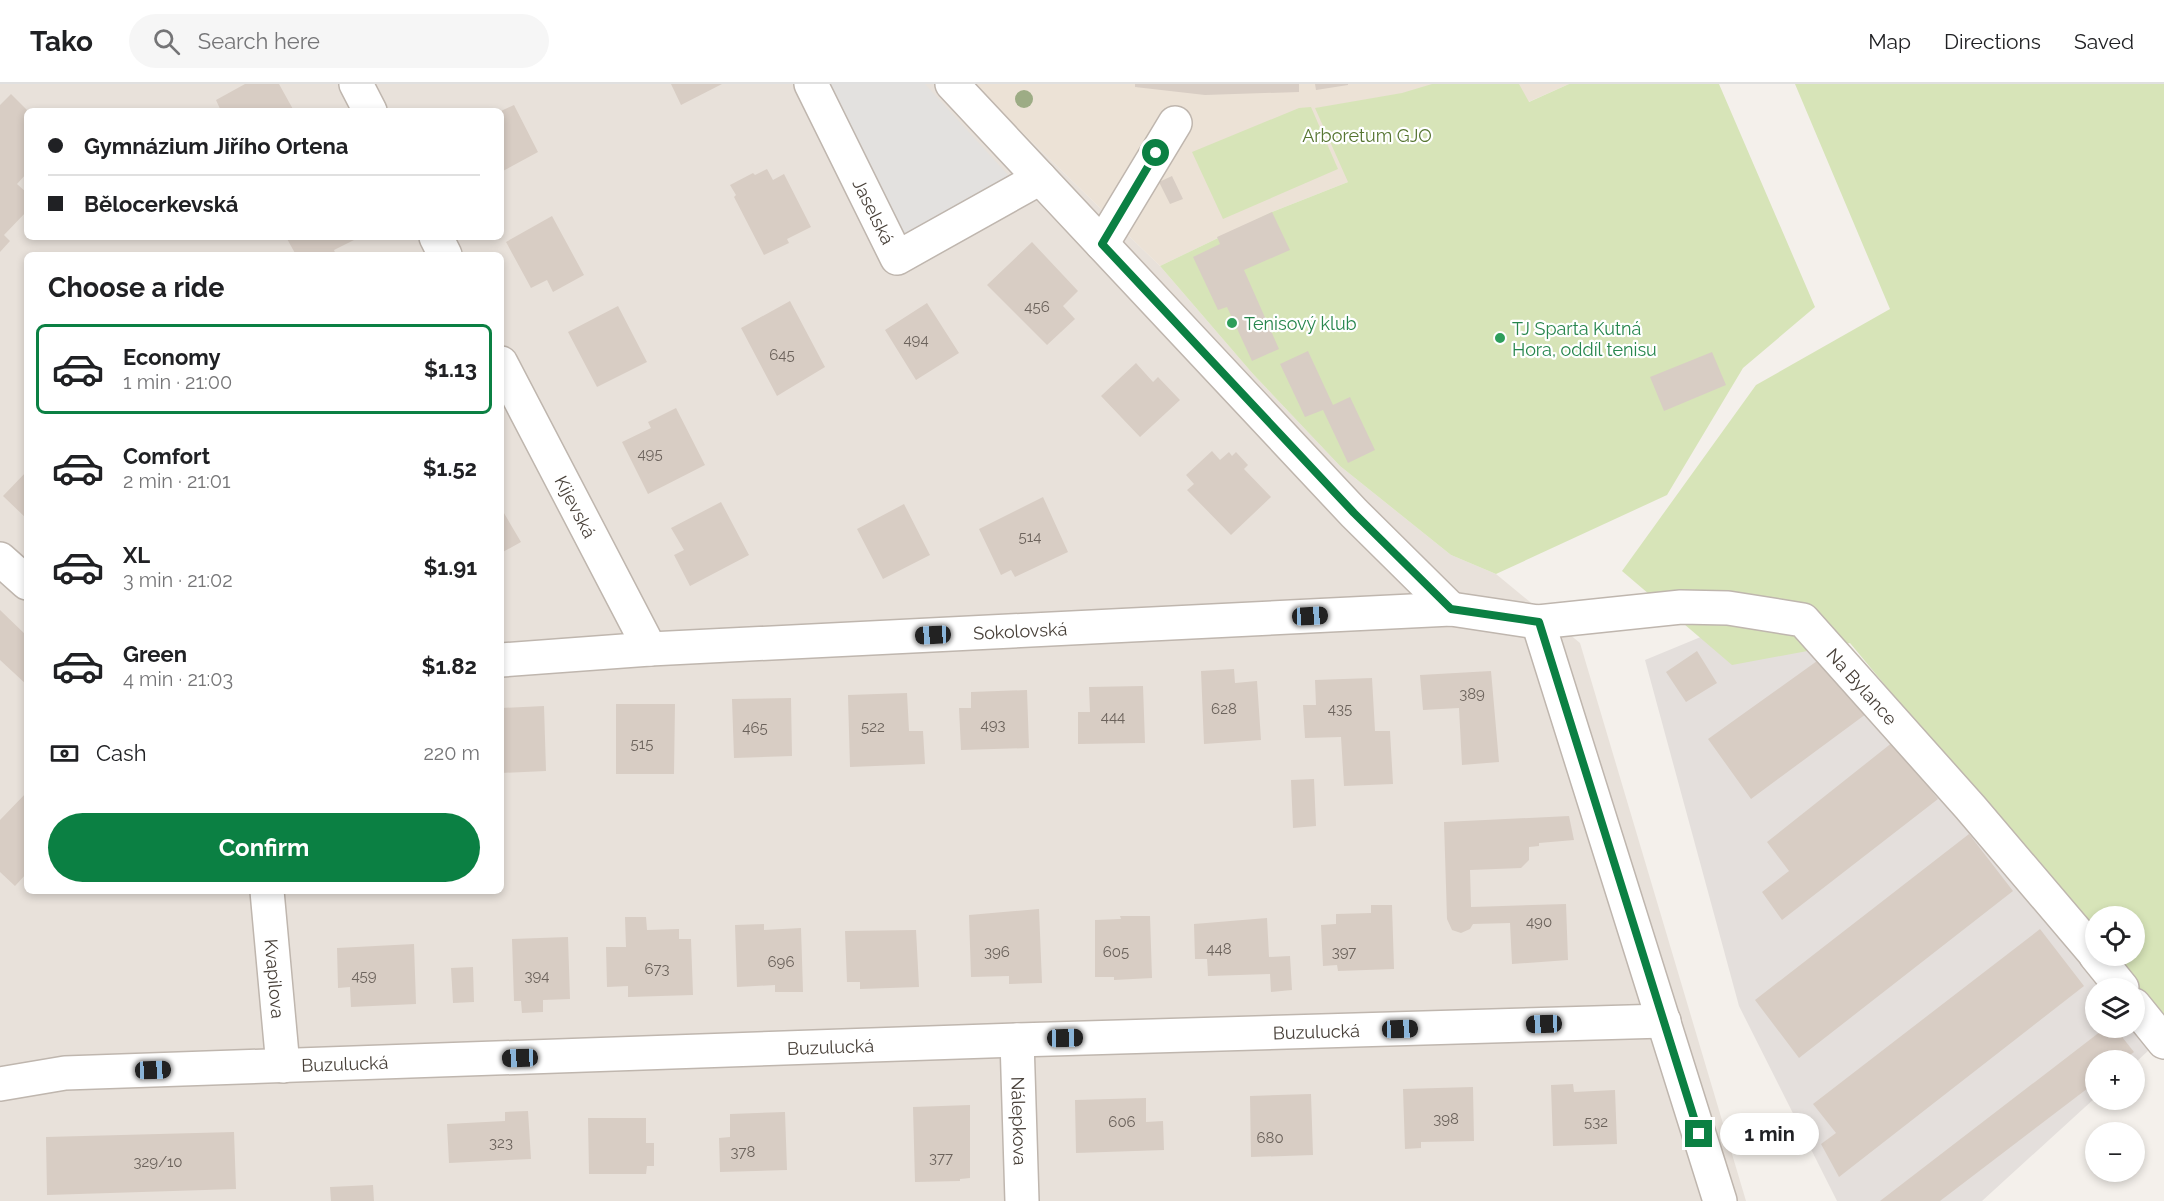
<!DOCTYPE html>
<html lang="en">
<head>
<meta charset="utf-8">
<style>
	body { margin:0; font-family:Raleway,sans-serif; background:#f6f6f6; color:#202124; height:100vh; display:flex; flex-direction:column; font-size:22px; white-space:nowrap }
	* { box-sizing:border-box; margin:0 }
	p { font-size:20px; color:#757577 }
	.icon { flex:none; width:33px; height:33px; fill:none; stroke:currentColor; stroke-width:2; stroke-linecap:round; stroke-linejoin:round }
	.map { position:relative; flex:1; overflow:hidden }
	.sheet { position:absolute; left:24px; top:168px; width:480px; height:642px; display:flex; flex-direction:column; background:#fff; border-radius:9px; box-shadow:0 3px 9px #0003 }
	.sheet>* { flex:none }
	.banner { position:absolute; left:24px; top:24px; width:480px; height:132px; border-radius:9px; box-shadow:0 3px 9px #0003; display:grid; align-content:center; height:132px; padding:0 24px; background:#fff }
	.buttons { position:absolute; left:2085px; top:822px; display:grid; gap:12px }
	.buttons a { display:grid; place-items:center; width:60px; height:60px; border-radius:50%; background:#fff; box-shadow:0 3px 9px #0003; font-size:30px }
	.end { position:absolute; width:27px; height:27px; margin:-14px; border:8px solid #0b8043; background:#fff; box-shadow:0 0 0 3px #fff }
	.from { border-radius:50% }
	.bubble { position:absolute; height:42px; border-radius:21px; background:#fff; box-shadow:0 3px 9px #0003; font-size:20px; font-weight:700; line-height:42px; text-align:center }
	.car { position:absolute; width:18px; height:36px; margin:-18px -9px; border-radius:8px; box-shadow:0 0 4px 2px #0007; background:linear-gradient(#222 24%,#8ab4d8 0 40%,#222 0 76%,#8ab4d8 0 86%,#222 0) }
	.banner b { display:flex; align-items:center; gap:21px; height:57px; font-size:22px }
	.banner b+b { border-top:2px solid #e0e0e0 }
	.banner i { width:15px; height:15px; background:#202124 }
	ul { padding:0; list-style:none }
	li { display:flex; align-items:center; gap:18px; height:90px; margin:0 12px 9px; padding:0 12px; border:3px solid transparent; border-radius:9px }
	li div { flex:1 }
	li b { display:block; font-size:22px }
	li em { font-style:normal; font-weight:700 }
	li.active { border-color:#0b8043 }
	li>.icon { width:54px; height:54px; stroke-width:1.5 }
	h2 { padding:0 24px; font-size:27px; line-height:72px }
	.pay { display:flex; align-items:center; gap:15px; height:66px; padding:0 24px; font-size:22px }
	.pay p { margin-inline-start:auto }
	.button { display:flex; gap:12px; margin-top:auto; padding:12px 24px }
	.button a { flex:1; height:69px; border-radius:36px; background:#0b8043; color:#fff; font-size:24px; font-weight:700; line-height:69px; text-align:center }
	header { display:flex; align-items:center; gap:36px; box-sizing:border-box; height:84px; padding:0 30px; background:#fff; border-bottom:2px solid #e0e0e0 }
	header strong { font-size:28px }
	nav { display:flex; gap:33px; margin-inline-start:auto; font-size:21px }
	.search { width:420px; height:54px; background:#f6f6f6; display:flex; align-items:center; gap:15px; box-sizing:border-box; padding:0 21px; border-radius:33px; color:#757577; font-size:22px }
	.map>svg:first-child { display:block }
	.residential { fill:#e8e1da; fill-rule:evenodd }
	.industrial { fill:#e4dfdc; fill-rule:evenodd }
	.education { fill:#ece2d6 }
	.green { fill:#d7e4b8 }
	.parking { fill:#e3e1df }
	.building { fill:#d8cdc4 }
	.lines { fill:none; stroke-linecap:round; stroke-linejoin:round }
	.minor-casing { stroke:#bfb6ae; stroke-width:36 }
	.minor { stroke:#fff; stroke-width:33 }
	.tree { fill:#9dac85 }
	.route { stroke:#0b8043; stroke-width:8 }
	.leisure-dot { fill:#2e9e5b; stroke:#fff; stroke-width:2 }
	.labels { text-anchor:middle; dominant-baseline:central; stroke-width:4.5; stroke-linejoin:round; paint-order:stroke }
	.number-label { font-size:15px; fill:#6c635c }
	.park-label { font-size:18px; fill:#567531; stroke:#fff }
	.street-label { font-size:18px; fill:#484039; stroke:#fff }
	.leisure-label { font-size:18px; fill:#27864d; stroke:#fff; text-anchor:start }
</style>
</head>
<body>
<header>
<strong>Tako</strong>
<div class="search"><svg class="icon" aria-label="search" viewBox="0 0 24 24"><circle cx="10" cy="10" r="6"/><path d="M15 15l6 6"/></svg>Search here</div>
<nav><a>Map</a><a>Directions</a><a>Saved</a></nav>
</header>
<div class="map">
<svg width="2164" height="1117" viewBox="0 0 2164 1117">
	<rect width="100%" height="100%" fill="#f4f0eb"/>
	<path class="residential" d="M0 0H972L1160 182 1253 290 1340 382 1451 471 1496 490 1580 559 1746 1117H0ZM27 27H501V153H27ZM27 171H501V807H27Z"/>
	<path class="industrial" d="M1800 512 2095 839 2096 872H2125L2164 915V952L2135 979 2134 976H2096L2095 1014 1982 1117H1837L1739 922 1645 576ZM2096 904H2134V944H2096Z"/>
	<path class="education" d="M972 0H1569L1348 98 1272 128 1160 182Z"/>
	<path class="green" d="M1432 0H1519L1529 18 1569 0H1719L1815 223 1743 284 1667 411 1496 490 1451 471 1340 382 1253 290 1160 182 1272 128 1348 98 1315 24 1402 9Z
		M1795 0H2164V960L2110 872H2134V832H2096L2095 854 1850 559 1732 581 1622 487 1756 301 1890 225Z
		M1311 23 1338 85 1223 135 1192 68 1299 24Z"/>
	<path class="parking" d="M810 0H925L1009 92 898 171Z"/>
	<path class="building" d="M245 0H279L294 27H221L216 16Z
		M671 0H722L681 21Z
		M1135 0H1299V8L1205 11 1135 3Z
		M1315 0H1348V1L1316 6Z
		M11 10 27 26V89L17 100 27 109V127L4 151 10 157 0 168V21Z
		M514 21 538 68 501 88V27Z
		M767 85 773 96 784 90 811 143 787 155 789 159 764 171 734 113 736 111 730 101 753 89 755 91Z
		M1172 92 1183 115 1170 120 1159 98Z
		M1272 128 1290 166 1244 186 1279 265 1252 277 1227 223 1218 226 1193 173 1220 160 1217 153Z
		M552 132 584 191 553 208 547 196 531 204 506 158Z
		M286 153H352L354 156 334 166 336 171H331L330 169 325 171H296Z
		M1032 158 1078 207 1063 222 1075 235 1047 261 987 201Z
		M790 217 825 283 777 312 741 244Z
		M927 219 959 269 916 296 885 246Z
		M618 222 647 278 597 303 568 248Z
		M1308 267 1333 321 1350 313 1375 366 1348 379 1323 326 1305 333 1280 280Z
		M1712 268 1726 301 1664 327 1650 293Z
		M1136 279 1153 298 1158 293 1180 316 1140 353 1101 312Z
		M676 324 705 381 648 410 622 358 651 344 648 338Z
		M1212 367 1220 376 1229 368 1232 372 1236 368 1248 381 1244 385 1271 413 1231 451 1187 406 1194 400 1186 391Z
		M27 387V435L3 412Z
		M1043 413 1068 468 1015 493 1011 486 1001 491 979 445Z
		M721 418 749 471 690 502 674 471 684 466 671 444Z
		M904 420 930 471 883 495 857 445Z
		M501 424 521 458 501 469Z
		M0 526 27 552V601L0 576Z
		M1697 567 1717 599 1686 618 1666 588Z
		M1824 572 1866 630 1751 715 1708 655Z
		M1234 585 1235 599 1257 597 1261 656 1204 660 1201 587Z
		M1491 587 1499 678 1462 681 1459 624 1423 626 1420 591Z
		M1372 594 1375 647H1390L1393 700 1344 702 1341 653 1305 654 1303 621H1316L1315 596Z
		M1143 602 1145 659 1078 660V628H1090L1089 603Z
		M1027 606 1029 664 961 666 959 624H971V608Z
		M907 609 909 647H923L925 680 850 683 848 611Z
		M791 614 792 672 734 674 732 615Z
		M616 620H675L674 690H616Z
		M544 622 546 687 501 689V624Z
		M1893 658 1938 715 1782 836 1762 808 1789 787 1767 758Z
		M1314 695 1316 742 1293 744 1291 696Z
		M27 708V789L15 802 0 788V736Z
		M1569 732 1574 756 1539 759V762L1529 763V776L1521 784 1470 786 1471 823 1566 820 1568 876 1512 880 1510 839 1473 840 1470 845 1461 849 1452 846 1447 835 1444 738Z
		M1969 750 2013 807 1799 974 1755 916Z
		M1371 821H1392L1394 885 1338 887 1337 881 1323 882 1321 841 1336 840V830L1371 829Z
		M1039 825 1042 899 1009 900V892L971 893 969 831Z
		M1120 832H1150L1152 894 1114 896V893H1095V836L1121 835Z
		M625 833H646L647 846 679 845V855H691L693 911 628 913V902L607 903 606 863H626Z
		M1267 834 1269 873 1290 872 1292 906 1271 908 1270 890 1208 892 1207 875H1195L1194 840Z
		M764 840V846L801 844 803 908H775V901L737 903 735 841Z
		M2040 845 2084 902 1839 1093 1821 1060 1836 1049 1813 1020Z
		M916 846 919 903 860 905V898H847L845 847Z
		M568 853 570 915 543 916V928L522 929 521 917H514L512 855Z
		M414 860 416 920 351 923 350 903 338 904 337 864Z
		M473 883 474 918 453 919 451 884Z
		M2105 944H2115L2134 968 2123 976H2096V998L1940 1117H1880Z
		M1573 1000 1574 1008 1615 1006 1617 1060 1553 1062 1551 1001Z
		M1473 1003 1474 1057 1421 1058V1064L1405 1065 1403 1005Z
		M1311 1010 1313 1071 1251 1073 1250 1012Z
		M1146 1014V1038L1163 1037 1164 1066 1076 1069 1075 1016Z
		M970 1021V1094L960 1095V1097L915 1098 913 1023Z
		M528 1027 531 1075 449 1079 447 1040 505 1037V1028Z
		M785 1028 787 1086 720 1088 719 1054 730 1053V1030Z
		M588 1034H646V1059H654V1082H647L646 1090H589Z
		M234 1048 236 1105 47 1111 46 1053Z
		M373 1101 374 1117H331L330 1103Z"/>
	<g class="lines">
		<g class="minor-casing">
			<g id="minor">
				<path d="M356 0 370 27"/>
				<path id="s1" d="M811 0 897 174 1040 94"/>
				<path d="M952 0 1354 429 1451 525"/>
				<path d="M436 153 445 171"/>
				<path d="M1102 160 1175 39"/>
				<path id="s2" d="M501 279 650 565"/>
				<path d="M0 475 27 499"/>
				<path d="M1538 538 1720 1117"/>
				<path id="s3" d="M501 576 650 565 1451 525 1538 538 1681 523 1728 524 1803 536 1970 723 2096 871"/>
				<path id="s4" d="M267 807 283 982"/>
				<path d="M2096 872 2122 904"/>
				<path d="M2134 921 2164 958"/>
				<path id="s5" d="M1017 956 1022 1117"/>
				<path id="s6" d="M0 1000 65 989 1017 956 1664 937"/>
			</g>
		</g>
		<use href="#minor" class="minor"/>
	</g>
	<circle class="tree" cx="1024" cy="15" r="9"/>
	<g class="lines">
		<path class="route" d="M1156 69 1102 160 1354 429 1451 525 1539 538 1699 1050"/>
	</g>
	<g class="leisure-dot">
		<circle cx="1232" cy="239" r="6"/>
		<circle cx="1500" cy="254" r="6"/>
	</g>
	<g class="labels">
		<g class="number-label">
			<text x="1037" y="223">456</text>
			<text x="916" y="256">494</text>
			<text x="782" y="271">645</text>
			<text x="650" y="370">495</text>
			<text x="1030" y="453">514</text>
			<text x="1472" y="610">389</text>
			<text x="1224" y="625">628</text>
			<text x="1340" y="625">435</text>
			<text x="1113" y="633">444</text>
			<text x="993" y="641">493</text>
			<text x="873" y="643">522</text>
			<text x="755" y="644">465</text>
			<text x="642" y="660">515</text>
			<text x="1539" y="838">490</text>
			<text x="1219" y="865">448</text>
			<text x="997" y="868">396</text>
			<text x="1116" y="868">605</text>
			<text x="1344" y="868">397</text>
			<text x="781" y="878">696</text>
			<text x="657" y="885">673</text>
			<text x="364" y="892">459</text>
			<text x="537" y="892">394</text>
			<text x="1446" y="1035">398</text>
			<text x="1122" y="1038">606</text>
			<text x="1596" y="1038">532</text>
			<text x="1270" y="1054">680</text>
			<text x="501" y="1059">323</text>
			<text x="743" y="1068">378</text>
			<text x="941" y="1074">377</text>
			<text x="158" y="1078">329/10</text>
		</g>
		<g class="park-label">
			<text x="1367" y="51">Arboretum GJO</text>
		</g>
		<g class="street-label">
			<text stroke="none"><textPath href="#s1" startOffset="142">Jaselská</textPath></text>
			<text stroke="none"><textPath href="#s2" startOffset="162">Kijevská</textPath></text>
			<text stroke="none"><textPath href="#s3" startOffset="520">Sokolovská</textPath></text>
			<text stroke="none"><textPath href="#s3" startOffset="1395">Na Bylance</textPath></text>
			<text stroke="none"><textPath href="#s4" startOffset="88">Kvapilova</textPath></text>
			<text stroke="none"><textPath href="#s6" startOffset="1318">Buzulucká</textPath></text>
			<text stroke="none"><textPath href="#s6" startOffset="832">Buzulucká</textPath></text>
			<text stroke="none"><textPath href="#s6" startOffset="346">Buzulucká</textPath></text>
			<text stroke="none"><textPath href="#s5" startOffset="81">Nálepkova</textPath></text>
		</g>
		<g class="leisure-label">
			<text x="1244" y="239">Tenisový klub</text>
			<text x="1512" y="244">TJ Sparta Kutná<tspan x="1512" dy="21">Hora, oddíl tenisu</tspan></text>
		</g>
	</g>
</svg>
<div class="buttons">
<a><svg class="icon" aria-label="locate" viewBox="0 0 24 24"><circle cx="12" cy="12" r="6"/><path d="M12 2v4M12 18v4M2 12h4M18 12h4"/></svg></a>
<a><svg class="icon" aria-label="layers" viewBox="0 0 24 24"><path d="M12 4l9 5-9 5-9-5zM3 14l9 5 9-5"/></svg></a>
<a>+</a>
<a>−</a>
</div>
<i class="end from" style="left:1156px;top:69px"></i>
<i class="end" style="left:1699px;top:1050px"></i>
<div class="bubble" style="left:1720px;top:1029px;width:99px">1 min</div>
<i class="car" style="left:1310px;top:532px;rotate:87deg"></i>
<i class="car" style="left:933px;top:551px;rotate:267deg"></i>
<i class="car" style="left:1544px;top:940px;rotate:268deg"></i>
<i class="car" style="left:1400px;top:945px;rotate:88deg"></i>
<i class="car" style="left:1065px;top:954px;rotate:89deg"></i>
<i class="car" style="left:520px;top:974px;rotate:268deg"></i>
<i class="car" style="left:153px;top:986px;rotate:88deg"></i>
<div class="banner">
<b><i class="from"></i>Gymnázium Jiřího Ortena</b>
<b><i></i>Bělocerkevská</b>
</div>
<section class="sheet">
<h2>Choose a ride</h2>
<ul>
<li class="active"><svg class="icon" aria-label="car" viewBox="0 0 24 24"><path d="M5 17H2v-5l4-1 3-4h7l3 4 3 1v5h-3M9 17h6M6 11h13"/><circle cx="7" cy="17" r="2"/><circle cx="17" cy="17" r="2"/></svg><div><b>Economy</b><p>1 min · 21:00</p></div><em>$1.13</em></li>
<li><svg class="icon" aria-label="car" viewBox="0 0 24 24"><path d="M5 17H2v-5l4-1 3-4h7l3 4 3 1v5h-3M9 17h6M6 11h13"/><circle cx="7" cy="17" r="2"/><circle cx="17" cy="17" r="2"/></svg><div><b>Comfort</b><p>2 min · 21:01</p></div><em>$1.52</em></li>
<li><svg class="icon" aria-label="car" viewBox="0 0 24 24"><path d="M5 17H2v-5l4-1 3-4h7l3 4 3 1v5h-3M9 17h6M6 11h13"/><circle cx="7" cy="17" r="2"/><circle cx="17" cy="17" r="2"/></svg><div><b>XL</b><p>3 min · 21:02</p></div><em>$1.91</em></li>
<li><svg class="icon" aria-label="car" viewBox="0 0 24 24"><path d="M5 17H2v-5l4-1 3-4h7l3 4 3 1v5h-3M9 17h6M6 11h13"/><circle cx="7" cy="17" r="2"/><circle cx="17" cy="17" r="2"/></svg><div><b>Green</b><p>4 min · 21:03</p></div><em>$1.82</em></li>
</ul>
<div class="pay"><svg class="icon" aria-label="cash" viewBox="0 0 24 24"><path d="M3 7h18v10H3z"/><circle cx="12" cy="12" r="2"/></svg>Cash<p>220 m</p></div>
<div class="button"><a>Confirm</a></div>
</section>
</div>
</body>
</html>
